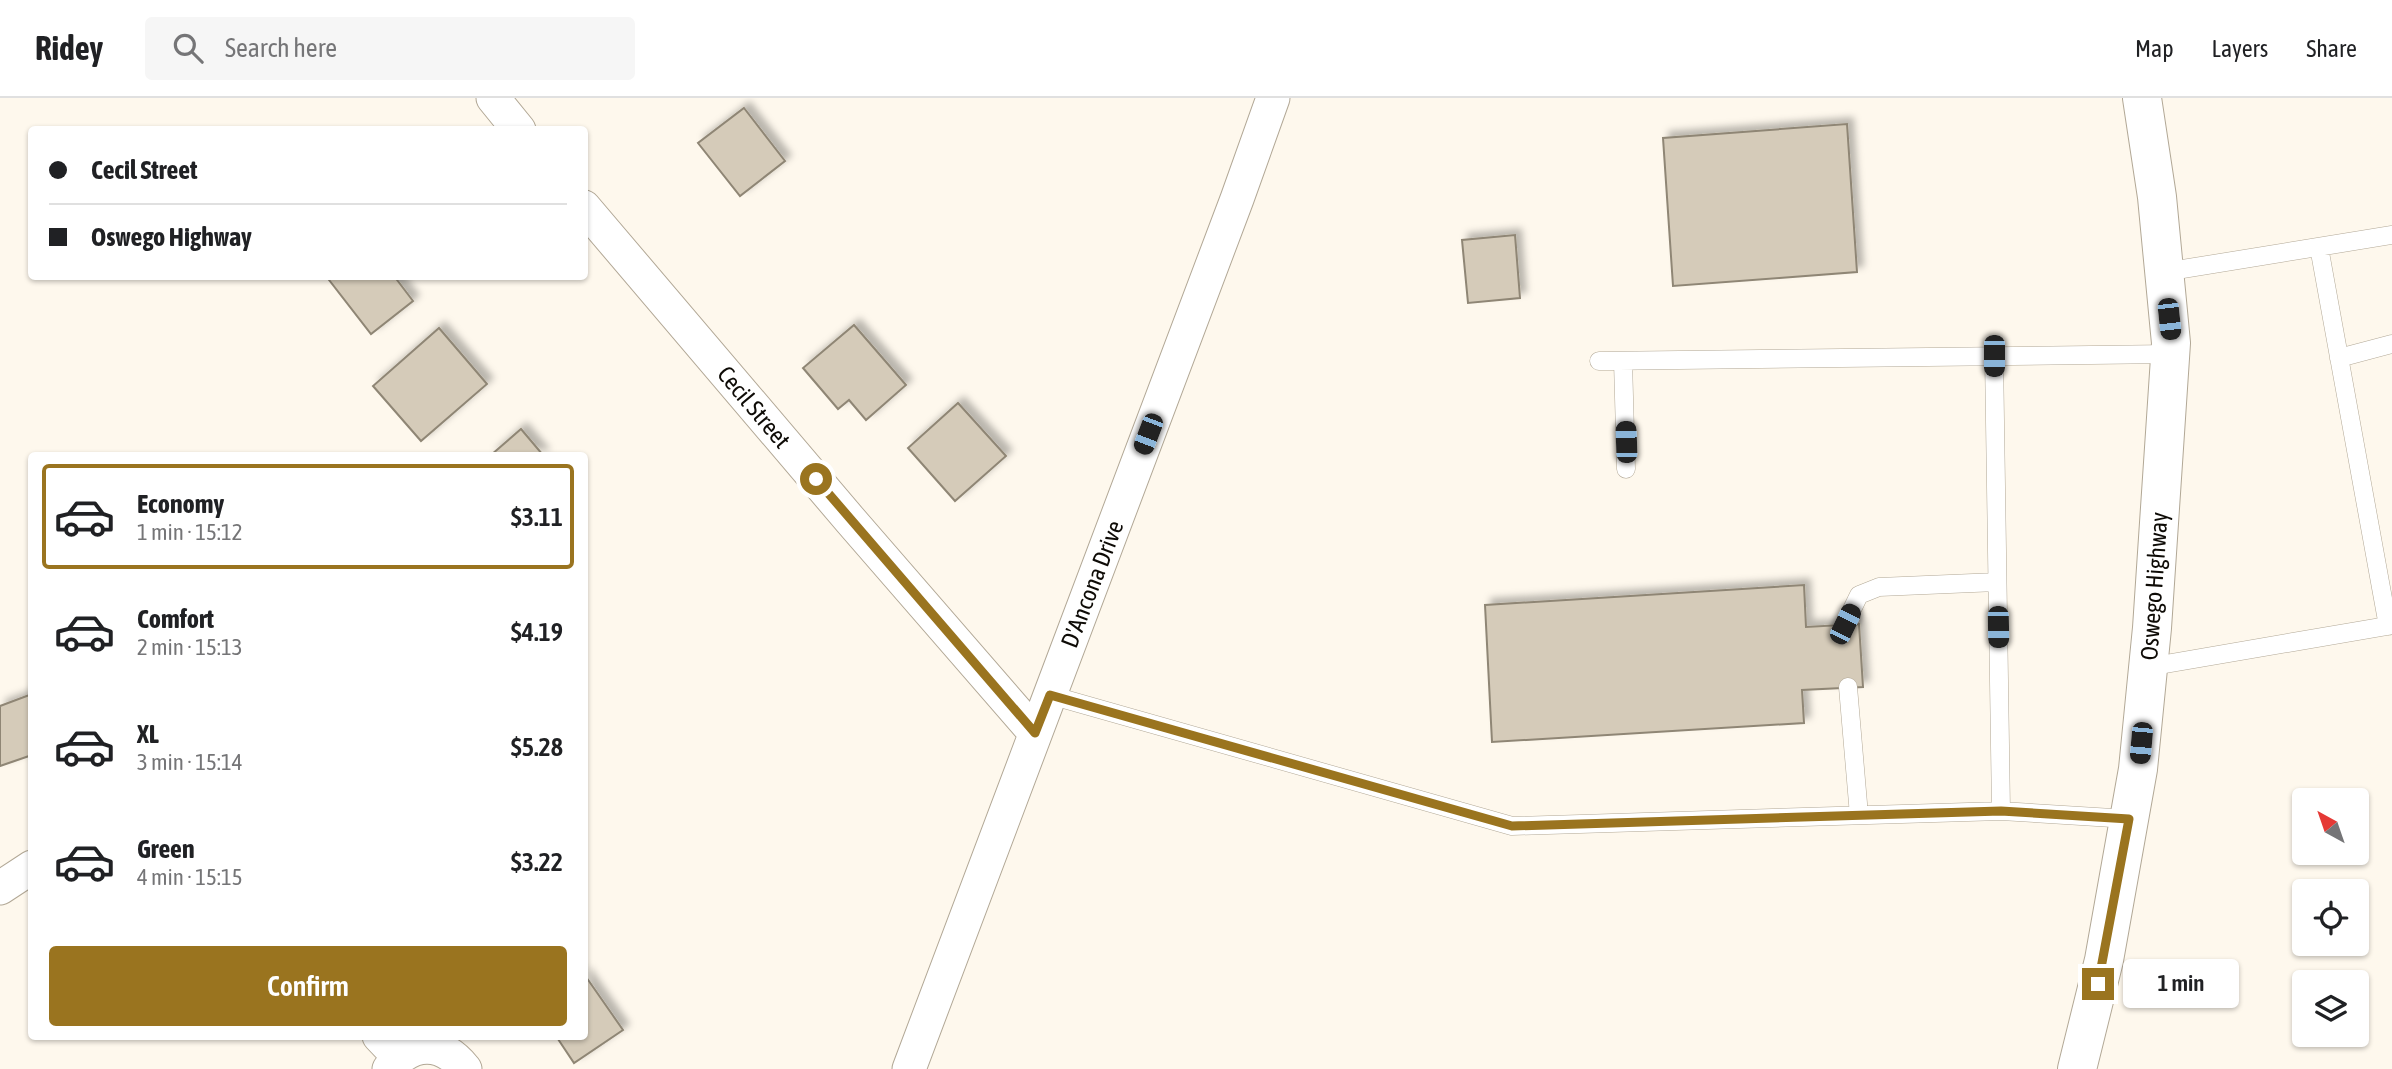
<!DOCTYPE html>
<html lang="en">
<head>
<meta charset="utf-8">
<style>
	body { margin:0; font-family:"Asap Condensed",sans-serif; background:#f6f6f6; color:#202124; height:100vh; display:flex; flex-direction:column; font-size:26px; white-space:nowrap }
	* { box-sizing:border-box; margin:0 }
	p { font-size:23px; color:#757577 }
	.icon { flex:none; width:38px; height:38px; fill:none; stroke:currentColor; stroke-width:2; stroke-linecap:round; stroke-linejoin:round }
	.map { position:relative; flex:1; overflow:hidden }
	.details { position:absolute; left:28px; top:354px; width:560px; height:588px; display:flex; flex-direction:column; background:#fff; border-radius:7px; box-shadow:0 2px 5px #0004 }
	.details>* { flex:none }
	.guide { position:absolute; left:28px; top:28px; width:560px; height:154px; border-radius:7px; box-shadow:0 2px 5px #0004; display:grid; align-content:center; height:154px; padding:0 21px; background:#fff }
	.needle { width:46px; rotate:320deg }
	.buttons { position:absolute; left:2292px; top:690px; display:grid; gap:14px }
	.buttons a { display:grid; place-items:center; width:77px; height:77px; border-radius:7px; background:#fff; box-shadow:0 2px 5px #0004; font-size:35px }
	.end { position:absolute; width:32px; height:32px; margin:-16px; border:9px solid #9a741f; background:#fff; box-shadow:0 0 0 4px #fff }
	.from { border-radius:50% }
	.bubble { position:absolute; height:49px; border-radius:7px; background:#fff; box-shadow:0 2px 5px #0004; font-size:23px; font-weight:600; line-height:49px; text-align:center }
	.car { position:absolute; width:21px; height:42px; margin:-21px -10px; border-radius:9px; box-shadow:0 0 5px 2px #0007; background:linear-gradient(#222 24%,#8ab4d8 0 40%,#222 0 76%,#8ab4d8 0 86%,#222 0) }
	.guide b { display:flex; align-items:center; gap:24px; height:66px; font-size:26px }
	.guide b+b { border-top:2px solid #e0e0e0 }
	.guide i { width:18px; height:18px; background:#202124 }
	ul { padding:12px 0 0; list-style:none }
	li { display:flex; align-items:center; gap:21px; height:105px; margin:0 14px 10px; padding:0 7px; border:4px solid transparent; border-radius:7px }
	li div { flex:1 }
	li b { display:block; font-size:26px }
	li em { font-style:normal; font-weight:600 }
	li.current { border-color:#9a741f }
	li>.icon { width:63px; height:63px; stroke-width:1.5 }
	.action { display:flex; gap:14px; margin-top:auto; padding:14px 21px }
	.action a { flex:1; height:80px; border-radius:7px; background:#9a741f; color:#fff; font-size:28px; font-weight:600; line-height:80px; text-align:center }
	header { display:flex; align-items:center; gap:42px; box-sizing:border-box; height:98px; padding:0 35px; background:#fff; border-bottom:2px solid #e0e0e0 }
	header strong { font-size:33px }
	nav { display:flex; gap:38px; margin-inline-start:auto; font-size:24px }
	.search { width:490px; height:63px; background:#f6f6f6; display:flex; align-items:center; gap:18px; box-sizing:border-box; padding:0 24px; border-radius:7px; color:#757577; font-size:26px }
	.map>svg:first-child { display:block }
	.building { fill:#d5cbb9; stroke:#8f8675; stroke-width:2; filter:url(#shadow) }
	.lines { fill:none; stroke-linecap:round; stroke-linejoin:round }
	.lane-casing { stroke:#b2a896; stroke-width:19 }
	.street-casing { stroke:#b2a896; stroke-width:35 }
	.primary-casing { stroke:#b2a896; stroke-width:40 }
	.lane { stroke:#fff; stroke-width:18 }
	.street { stroke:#fff; stroke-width:33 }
	.primary { stroke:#fff; stroke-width:38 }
	.route { stroke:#9a741f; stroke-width:9 }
	.labels { text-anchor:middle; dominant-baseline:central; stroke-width:7; stroke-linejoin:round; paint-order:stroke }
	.street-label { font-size:24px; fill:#0e0b06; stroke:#fff }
</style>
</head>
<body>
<header>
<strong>Ridey</strong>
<div class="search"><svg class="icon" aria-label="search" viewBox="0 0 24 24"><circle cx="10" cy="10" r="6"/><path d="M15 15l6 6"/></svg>Search here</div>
<nav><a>Map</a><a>Layers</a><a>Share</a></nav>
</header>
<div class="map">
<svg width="2392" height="971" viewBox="0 0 2392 971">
	<defs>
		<filter id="shadow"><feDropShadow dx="6" dy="-6" stdDeviation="3.5" flood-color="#0004"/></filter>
	</defs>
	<rect width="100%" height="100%" fill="#fef8ed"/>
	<path class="building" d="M744 10 785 63 740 98 698 45Z
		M1847 26 1857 174 1673 188 1663 40Z
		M1515 137 1520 200 1468 205 1462 142Z
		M326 178H394L413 203 371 236Z
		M854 227 906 287 866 322 849 302 838 311 803 270Z
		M439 230 487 286 421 343 373 288Z
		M958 305 1006 358 955 403 908 350Z
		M521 331 543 357H491Z
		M1804 487 1806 529 1859 526 1863 589 1802 592 1804 625 1492 644 1485 507Z
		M32 596V657L0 668V608Z
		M584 876 623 932 574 965 556 938H584Z"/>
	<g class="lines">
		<g class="lane-casing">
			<path id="lane" d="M2319 149 2388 528
				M2164 174 2392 137
				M1994 258 2001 713 2129 721
				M2339 260 2392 246
				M1599 263 2170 256
				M1623 263 1626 371
				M1845 526 1859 497 1879 489 1997 484
				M2148 569 2392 527
				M1848 589 1859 717
				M1050 597 1512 728 2001 713"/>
		</g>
		<g class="street-casing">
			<path id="street" d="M493 0 519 32
				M584 109 851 423 1035 635
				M0 790 32 769
				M379 938 399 959
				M389 971C412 942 442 942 465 971
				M909 971 1237 101 1273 0"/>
		</g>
		<g class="primary-casing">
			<path id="primary" d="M2077 971 2104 862 2138 671 2152 530 2171 245 2157 99 2142 0"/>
		</g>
		<use href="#lane" class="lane"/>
		<use href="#street" class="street"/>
		<use href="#primary" class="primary"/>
	</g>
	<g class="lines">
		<path class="route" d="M816 381 1035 635 1050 597 1512 728 2001 713 2129 721 2098 886"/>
	</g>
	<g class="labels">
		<g class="street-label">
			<text transform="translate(754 309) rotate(50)">Cecil Street</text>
			<text transform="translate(1092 486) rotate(-69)">D'Ancona Drive</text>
			<text transform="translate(2154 488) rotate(-86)">Oswego Highway</text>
		</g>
	</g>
</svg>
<div class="buttons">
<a><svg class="needle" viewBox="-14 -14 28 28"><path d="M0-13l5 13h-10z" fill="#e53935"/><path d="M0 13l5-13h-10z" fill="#757577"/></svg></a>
<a><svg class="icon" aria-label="locate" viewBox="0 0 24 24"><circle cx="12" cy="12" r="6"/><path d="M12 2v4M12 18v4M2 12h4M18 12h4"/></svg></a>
<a><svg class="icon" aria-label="layers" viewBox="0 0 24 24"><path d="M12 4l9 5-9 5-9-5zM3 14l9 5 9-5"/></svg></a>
</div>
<i class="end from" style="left:816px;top:381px"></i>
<i class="end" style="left:2098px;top:886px"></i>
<div class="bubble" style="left:2123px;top:861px;width:116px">1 min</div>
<i class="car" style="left:2169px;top:221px;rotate:174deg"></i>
<i class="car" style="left:1994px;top:258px;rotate:180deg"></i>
<i class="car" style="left:1148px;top:336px;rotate:201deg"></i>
<i class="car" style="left:1626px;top:344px;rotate:358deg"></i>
<i class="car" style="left:1845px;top:526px;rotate:26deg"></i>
<i class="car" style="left:1998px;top:529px;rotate:179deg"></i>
<i class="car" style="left:2141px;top:645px;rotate:185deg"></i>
<div class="guide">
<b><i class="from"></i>Cecil Street</b>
<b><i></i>Oswego Highway</b>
</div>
<section class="details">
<ul>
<li class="current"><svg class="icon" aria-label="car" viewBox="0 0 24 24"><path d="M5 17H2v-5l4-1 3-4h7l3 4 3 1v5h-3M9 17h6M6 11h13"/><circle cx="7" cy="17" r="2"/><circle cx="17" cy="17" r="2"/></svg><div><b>Economy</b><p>1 min · 15:12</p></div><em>$3.11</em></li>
<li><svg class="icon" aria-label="car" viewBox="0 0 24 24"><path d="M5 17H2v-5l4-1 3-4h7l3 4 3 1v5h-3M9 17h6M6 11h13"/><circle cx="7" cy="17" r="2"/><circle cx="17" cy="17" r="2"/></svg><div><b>Comfort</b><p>2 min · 15:13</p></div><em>$4.19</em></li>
<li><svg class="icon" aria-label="car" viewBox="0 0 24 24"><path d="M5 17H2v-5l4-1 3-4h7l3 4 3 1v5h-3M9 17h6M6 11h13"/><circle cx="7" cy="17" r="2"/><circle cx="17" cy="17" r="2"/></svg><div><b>XL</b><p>3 min · 15:14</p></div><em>$5.28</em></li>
<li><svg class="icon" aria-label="car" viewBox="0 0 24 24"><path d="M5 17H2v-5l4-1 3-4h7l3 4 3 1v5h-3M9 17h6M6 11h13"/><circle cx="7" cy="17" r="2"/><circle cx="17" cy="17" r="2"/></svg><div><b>Green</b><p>4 min · 15:15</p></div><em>$3.22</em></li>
</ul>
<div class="action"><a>Confirm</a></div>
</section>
</div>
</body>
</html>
